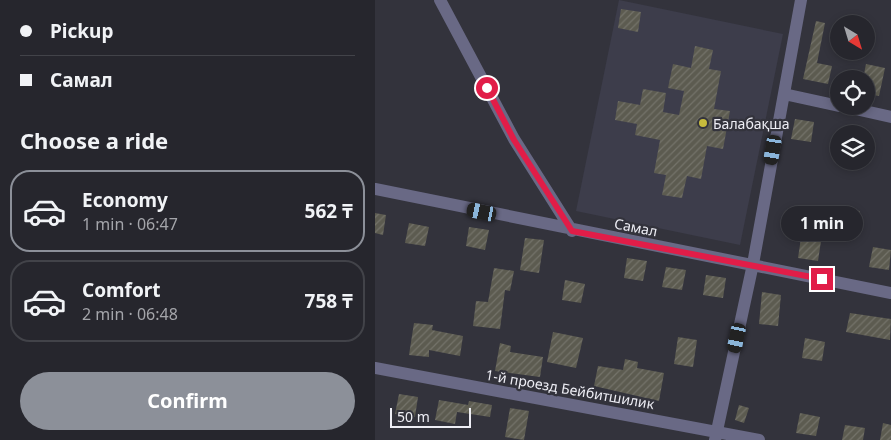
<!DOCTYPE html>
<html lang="en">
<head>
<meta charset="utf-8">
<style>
	body { margin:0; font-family:"Noto Sans",sans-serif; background:#323239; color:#f1f3f6; height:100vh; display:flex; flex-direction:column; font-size:19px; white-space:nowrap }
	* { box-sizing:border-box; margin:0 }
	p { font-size:16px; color:#a4a5aa }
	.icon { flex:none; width:28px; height:28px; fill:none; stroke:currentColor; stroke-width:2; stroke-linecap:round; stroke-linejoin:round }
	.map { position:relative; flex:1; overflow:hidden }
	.details { display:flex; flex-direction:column; background:#26262d; width:375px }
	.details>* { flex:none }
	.hud { display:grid; align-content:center; height:110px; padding:0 20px; background:#26262d }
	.needle { width:32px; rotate:142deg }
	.controls { position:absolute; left:455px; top:15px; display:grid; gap:10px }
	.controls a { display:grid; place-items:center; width:45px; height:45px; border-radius:50%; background:#26262d; box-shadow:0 2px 8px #0003,0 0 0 1px #424349; font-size:25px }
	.scale { position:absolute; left:15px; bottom:12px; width:81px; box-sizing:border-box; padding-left:5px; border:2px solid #eeeef5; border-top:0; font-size:14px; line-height:18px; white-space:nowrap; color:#eeeef5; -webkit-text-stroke:4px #33333c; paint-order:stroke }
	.end { position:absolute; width:22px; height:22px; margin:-11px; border:6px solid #e11d48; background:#fff; box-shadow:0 0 0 2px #fff }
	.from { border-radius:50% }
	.bubble { position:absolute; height:35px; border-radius:18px; background:#26262d; box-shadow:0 2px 8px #0003,0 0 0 1px #424349; font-size:16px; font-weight:700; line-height:35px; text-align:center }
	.car { position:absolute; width:15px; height:30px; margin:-15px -8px; border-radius:6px; box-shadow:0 0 4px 1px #0007; background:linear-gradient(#222 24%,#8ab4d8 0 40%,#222 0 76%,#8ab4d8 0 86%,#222 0) }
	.hud b { display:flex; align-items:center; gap:18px; height:48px; font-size:19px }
	.hud b+b { border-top:1px solid #424349 }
	.hud i { width:12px; height:12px; background:#f1f3f6 }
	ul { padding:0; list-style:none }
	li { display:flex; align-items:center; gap:15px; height:82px; margin:0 10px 8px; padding:0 10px; border:2px solid #424349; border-radius:20px }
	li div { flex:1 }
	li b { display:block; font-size:19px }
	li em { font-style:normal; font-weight:700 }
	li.active { border-color:#8c9099 }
	li>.icon { width:45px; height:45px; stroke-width:1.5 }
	h2 { padding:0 20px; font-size:22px; line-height:60px }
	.primary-button { display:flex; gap:10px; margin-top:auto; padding:10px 20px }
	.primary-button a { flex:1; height:58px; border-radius:30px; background:#8c9099; color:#fff; font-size:20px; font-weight:700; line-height:58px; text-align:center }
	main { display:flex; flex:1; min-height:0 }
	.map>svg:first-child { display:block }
	.built { fill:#3d3d4b }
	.building { fill:url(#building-hatch) }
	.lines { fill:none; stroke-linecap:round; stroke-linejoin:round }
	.minor { stroke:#696985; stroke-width:12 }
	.route { stroke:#e11d48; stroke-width:6 }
	.poi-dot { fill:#c7bb3c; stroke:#33333c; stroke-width:2 }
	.labels { text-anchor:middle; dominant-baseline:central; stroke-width:4.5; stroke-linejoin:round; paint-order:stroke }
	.poi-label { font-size:14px; fill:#eeeef5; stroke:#33333c; text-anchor:start }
	.street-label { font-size:14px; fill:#eeeef5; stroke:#33333c }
</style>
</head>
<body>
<main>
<section class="details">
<div class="hud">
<b><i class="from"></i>Pickup</b>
<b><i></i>Самал</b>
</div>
<h2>Choose a ride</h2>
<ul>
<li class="active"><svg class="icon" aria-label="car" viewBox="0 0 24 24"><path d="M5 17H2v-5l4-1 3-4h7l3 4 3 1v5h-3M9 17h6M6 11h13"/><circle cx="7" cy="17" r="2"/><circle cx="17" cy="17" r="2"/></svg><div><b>Economy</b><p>1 min · 06:47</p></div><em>562 ₸</em></li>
<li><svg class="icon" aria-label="car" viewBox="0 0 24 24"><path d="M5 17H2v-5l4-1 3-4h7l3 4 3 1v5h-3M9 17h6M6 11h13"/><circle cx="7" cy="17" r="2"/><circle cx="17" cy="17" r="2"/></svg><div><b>Comfort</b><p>2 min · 06:48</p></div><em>758 ₸</em></li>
</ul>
<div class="primary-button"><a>Confirm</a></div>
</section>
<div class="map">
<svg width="516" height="440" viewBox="0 0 516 440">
	<defs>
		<pattern id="building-hatch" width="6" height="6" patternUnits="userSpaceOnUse" patternTransform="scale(1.25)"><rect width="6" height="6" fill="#5c5b50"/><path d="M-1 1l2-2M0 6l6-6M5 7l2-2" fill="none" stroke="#74736a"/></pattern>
	</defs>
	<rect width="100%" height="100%" fill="#33333c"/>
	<path class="built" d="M244 0 408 34 365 245 201 211Z"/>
	<path class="building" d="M246 9 266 12 263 32 243 28Z
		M441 21 450 23 442 63 457 66 453 84 428 79Z
		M320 46 338 50 334 69 346 71 339 109 355 111 348 149 332 146 326 179 312 176 307 198 287 195 291 175 279 173 285 140 260 135 262 124 240 120 243 101 265 105 268 89 291 93 288 112 304 115 309 91 293 88 298 64 316 68Z
		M491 64 510 68 504 96 491 94V79H488Z
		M420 119 439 122 436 142 416 139Z
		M465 208 485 211 481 231 461 228Z
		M0 213 11 215 8 235 0 233Z
		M34 223 54 227 50 246 30 243Z
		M94 227 114 230 110 250 91 246Z
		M150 238 169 240 164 273 145 270Z
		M426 238 446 241 443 261 423 258Z
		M498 247 516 250 514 270 494 267Z
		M252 258 272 261 268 281 249 278Z
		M291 267 311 270 307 290 287 287Z
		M119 268 139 271 135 291 130 290 125 329 98 326 101 301 113 302Z
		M331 275 351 278 348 298 328 295Z
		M190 280 210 284 206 303 187 300Z
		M387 292 406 295 403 326 384 324Z
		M475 313 516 319 515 340 471 332Z
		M39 323 58 325 57 330 88 336 85 356 54 350V357L34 355Z
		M178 332 208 338 201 368 172 362Z
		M303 337 322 340 318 367 299 364Z
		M430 338 450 342 447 361 427 358Z
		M125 343 136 346 135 352 168 357 165 377 120 371Z
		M250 359 263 362 262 368 289 373 284 401 219 386 223 366 248 370Z
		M24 394 43 397 40 417 20 414Z
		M64 400 93 405 94 401 117 405 115 417 82 412 80 424 60 420Z
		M364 405 374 408 369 423 360 420Z
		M135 408 154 411 149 440 130 437Z
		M425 413 445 417 441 436 421 433Z
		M508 423 516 425V440H505Z
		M470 425 490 428 488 440H467Z"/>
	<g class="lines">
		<path class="minor" d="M65 0 139 139 197 231
			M409 94 464 106
			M467 106 516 117
			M0 189 516 293
			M0 368 384 440
			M340 440 378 264 426 0"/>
	</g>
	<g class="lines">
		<path class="route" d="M112 88 139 140 197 231 447 279"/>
	</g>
	<circle class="poi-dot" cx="328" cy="123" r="5"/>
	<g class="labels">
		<g class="poi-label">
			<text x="338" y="123">Балабақша</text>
		</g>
		<g class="street-label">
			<text transform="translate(261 227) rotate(11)">Самал</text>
			<text transform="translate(195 389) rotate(10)">1-й проезд Бейбитшилик</text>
		</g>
	</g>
</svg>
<div class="controls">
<a><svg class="needle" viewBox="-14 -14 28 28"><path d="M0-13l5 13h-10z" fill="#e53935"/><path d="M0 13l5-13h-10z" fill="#a4a5aa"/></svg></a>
<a><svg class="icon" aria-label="locate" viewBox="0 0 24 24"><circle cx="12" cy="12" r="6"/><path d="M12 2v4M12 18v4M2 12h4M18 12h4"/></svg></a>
<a><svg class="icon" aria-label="layers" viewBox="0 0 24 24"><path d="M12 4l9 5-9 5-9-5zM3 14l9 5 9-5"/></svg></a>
</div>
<div class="scale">50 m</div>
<i class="end from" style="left:112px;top:88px"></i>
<i class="end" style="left:447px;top:279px"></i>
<div class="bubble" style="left:406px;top:206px;width:82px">1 min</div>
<i class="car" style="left:398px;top:150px;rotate:190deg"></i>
<i class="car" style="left:107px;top:212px;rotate:282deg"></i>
<i class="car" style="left:362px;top:338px;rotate:192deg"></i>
</div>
</main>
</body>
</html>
